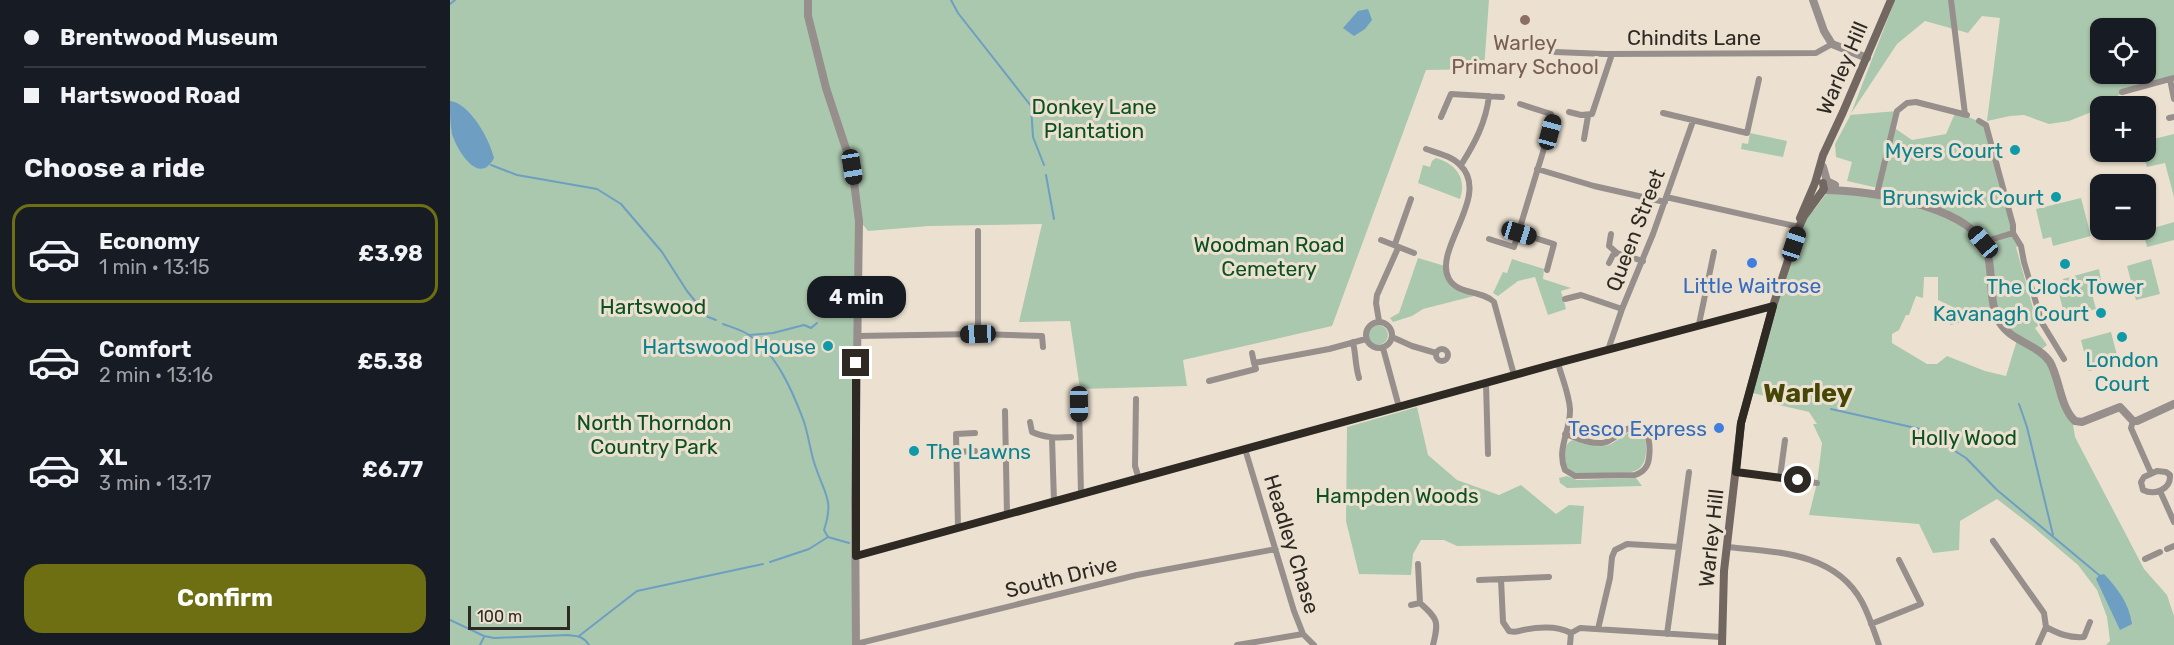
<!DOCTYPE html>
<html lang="en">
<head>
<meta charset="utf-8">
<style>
	body { margin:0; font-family:Rubik,sans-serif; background:#242831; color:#f1f3f6; height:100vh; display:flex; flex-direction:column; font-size:22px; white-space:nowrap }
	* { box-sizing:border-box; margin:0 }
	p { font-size:20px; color:#9ea1a6 }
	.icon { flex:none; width:33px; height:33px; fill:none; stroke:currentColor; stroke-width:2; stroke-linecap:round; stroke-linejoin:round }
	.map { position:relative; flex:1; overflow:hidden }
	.details { display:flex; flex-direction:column; background:#171b24; width:450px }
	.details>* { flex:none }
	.top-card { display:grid; align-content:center; height:132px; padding:0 24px; background:#171b24 }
	.buttons { position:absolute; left:1640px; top:18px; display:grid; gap:12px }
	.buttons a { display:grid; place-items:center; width:66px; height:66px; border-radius:12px; background:#171b24; box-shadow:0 2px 4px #0004; font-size:30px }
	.scale { position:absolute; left:18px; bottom:15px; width:102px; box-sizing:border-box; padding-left:6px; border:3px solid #2e2a23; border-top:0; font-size:16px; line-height:21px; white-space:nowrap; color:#2e2a23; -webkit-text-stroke:4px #ece1d0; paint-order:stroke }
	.end { position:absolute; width:27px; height:27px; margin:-14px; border:8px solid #2e2a23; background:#fff; box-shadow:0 0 0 3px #fff }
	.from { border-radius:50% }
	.bubble { position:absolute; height:42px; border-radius:18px; background:#171b24; box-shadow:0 2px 4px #0004; font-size:20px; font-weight:700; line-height:42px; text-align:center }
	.car { position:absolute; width:18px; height:36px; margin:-18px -9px; border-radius:8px; box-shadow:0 0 4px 2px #0007; background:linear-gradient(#222 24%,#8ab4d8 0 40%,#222 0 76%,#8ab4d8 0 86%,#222 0) }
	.top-card b { display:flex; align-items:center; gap:21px; height:57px; font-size:22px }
	.top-card b+b { border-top:2px solid #363941 }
	.top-card i { width:15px; height:15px; background:#f1f3f6 }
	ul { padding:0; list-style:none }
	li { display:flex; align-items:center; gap:18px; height:99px; margin:0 12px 9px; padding:0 12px; border:3px solid transparent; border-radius:18px }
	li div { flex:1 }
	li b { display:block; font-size:22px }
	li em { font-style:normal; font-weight:700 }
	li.active { border-color:#6e6f12 }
	li>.icon { width:54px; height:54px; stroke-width:1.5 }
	h2 { padding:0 24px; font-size:27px; line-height:72px }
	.primary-button { display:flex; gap:12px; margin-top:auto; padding:12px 24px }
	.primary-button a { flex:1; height:69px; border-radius:18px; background:#6e6f12; color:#fff; font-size:24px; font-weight:700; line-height:69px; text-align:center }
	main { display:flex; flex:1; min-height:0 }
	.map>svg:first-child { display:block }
	.green { fill:#aac8ad; fill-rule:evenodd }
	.water { fill:#6f9ec3 }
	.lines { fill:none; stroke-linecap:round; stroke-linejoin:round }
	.stream { stroke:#6f9ec3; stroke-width:2 }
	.minor { stroke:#978f8b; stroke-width:6 }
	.tertiary { stroke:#978f8b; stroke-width:8 }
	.secondary { stroke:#736761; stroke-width:8 }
	.route { stroke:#2e2a23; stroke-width:8 }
	.education-dot { fill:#8d6e63; stroke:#ece1d0; stroke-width:2 }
	.culture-dot { fill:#0f9aa8; stroke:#ece1d0; stroke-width:2 }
	.shop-dot { fill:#3f7fe0; stroke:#ece1d0; stroke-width:2 }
	.labels { text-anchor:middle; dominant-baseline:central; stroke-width:6; stroke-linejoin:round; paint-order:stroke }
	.street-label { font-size:21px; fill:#2e2a23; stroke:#ece1d0 }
	.education-label { font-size:21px; fill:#785e54; stroke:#ece1d0 }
	.park-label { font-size:21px; fill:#09511f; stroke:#ece1d0 }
	.culture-label { font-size:21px; fill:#0d838f; stroke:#ece1d0; text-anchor:end }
	.shop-label { font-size:21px; fill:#366cbe; stroke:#ece1d0 }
	.district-label { font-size:27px; font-weight:bold; fill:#464706; stroke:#ece1d0 }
</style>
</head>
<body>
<main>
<section class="details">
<div class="top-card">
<b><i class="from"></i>Brentwood Museum</b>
<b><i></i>Hartswood Road</b>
</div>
<h2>Choose a ride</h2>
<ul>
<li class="active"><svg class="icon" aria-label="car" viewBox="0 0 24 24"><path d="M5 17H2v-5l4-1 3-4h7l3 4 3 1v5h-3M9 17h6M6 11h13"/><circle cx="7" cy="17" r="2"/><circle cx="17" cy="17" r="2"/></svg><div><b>Economy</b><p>1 min · 13:15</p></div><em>£3.98</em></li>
<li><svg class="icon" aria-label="car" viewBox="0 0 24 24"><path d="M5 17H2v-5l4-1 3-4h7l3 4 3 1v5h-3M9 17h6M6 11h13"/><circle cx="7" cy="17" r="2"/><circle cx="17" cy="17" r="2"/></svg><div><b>Comfort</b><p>2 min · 13:16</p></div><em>£5.38</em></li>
<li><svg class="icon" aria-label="car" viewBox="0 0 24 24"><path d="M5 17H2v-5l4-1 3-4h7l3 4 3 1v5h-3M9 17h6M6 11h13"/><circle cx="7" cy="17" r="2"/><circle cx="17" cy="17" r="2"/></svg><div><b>XL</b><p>3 min · 13:17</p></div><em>£6.77</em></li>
</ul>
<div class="primary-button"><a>Confirm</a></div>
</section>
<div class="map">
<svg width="1724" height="645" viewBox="0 0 1724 645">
	<rect width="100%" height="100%" fill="#ece1d0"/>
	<path class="green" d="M0 0H1039L1034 69 976 70 882 326 733 360 737 386 630 389 620 321 569 322 592 224 479 226 418 231 410 221 405 645H0Z
		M1445 0H1724V78L1673 92 1666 97 1654 100 1649 109 1619 121 1599 124 1574 115 1560 116 1537 121 1550 18 1532 16 1518 33 1475 21 1447 44 1400 115 1447 111 1443 127 1462 140 1496 134 1506 111 1536 125 1563 225 1571 246 1566 247 1588 326 1585 328 1597 345 1589 351 1599 361 1622 418 1625 437 1694 569 1717 595 1724 616V645H1656L1660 641 1657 617 1647 590 1628 565 1582 526 1547 499 1510 521 1509 550 1483 553 1469 524 1359 515 1367 483 1372 443 1363 424H1367L1359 412 1325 404 1315 396 1299 392 1354 216 1364 210 1379 190 1427 194 1428 188 1397 181 1402 162 1386 157 1385 144 1400 116ZM1650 28H1695V74H1650ZM1474 277H1488V300L1505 308 1500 325 1547 314 1567 340 1556 376 1535 371 1497 356 1487 364H1477L1442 343V334L1449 330 1456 315H1459L1466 296 1473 298Z
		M1300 133 1337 141 1333 157 1291 149 1292 143 1298 144Z
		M1724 134V197L1715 163 1697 167 1692 152H1695V141Z
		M986 158C1006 164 1017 178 1010 199L968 183 973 165 980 167 982 161Z
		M1631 198 1641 236 1603 246 1601 237 1593 239 1586 209Z
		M1724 222V240L1697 247 1693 231Z
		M968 258 995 266 1000 281 1028 295 973 309 962 316 943 322 940 318 949 313Z
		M1062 259 1094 269 1093 279 1121 288 1111 291 1116 309 1098 315 1085 277 1068 281 1048 296 1043 293 1053 272 1057 273Z
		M1701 259 1710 294 1686 300 1677 266Z
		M1649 269 1652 287 1641 290 1646 309 1615 317 1608 290 1615 288 1613 279Z
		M918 335a10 10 0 1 1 20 0a10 10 0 1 1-20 0Z
		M1661 332 1669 363 1639 371 1631 340Z
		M967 407 978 455 1007 480 1049 495 1071 485 1106 514 1119 505 1134 506 1131 544 1007 546 994 540H971L963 554 961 575 909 574 896 521 897 427Z
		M1185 431 1195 436C1197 450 1198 469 1181 472L1126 474 1117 468C1114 459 1112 444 1123 440 1136 444 1150 450 1163 443 1171 438 1175 432 1185 431Z
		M1117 476 1127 480 1186 478 1192 486 1117 488 1110 483 1109 478Z"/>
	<path class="water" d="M918 9 922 20 915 29 904 36 893 28 908 11Z
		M0 101C20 103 40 140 44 158 29 187 7 150 2 134 0 123 0 112 0 101Z
		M1654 574C1668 589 1679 603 1682 624L1670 630 1646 579 1649 575Z"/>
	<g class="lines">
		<path class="stream" d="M501 0 508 13 581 106 583 137 594 165
			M0 4 5 0
			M41 165 67 175 147 189 171 204 212 252 237 291 258 317 266 320
			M596 175 604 219
			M273 324C281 327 292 330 299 335 326 353 342 390 353 419 359 435 360 453 366 468 375 495 384 500 374 530L378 537 399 543
			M299 335 323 333 354 325 361 328 367 323
			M1569 404 1577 427 1603 535
			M1381 409 1470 429 1516 458 1547 490 1649 575
			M320 562 359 549 378 537
			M0 620 34 636 44 638 118 635C128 636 133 636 139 645
			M129 636 187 591 313 564
			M30 645 34 637"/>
		<path class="minor" d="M1501 0 1515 114
			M1105 52 1155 54 1366 53 1382 44
			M1720 79 1724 99
			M1672 92 1724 78
			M1119 112 1131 115 1142 114 1162 54
			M1213 113 1297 133 1309 79
			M991 117 1001 94 1052 97
			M1719 118 1724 117
			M1529 121 1536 125 1563 225V233L1533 242
			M1134 139 1138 116
			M976 149C987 153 1002 156 1010 165 1042 195 982 250 999 279 1008 295 1032 290 1044 302L1064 375
			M1011 165C1025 143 1036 122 1039 96
			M1087 169 1144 186 1215 202
			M1427 194 1447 111 1457 103 1466 102 1517 115
			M1216 197 1349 227
			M1069 233 1104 244 1097 270
			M1563 233 1571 246 1574 262 1592 323 1614 359
			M1161 234 1159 246 1167 253 1193 261
			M1039 239 1064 247 1103 119 1101 114 1070 104
			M931 240 964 253
			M945 244 961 199
			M1159 263 1163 255 1167 253
			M1115 299 1131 295 1172 309
			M929 321 926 303 927 295 948 248
			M916 335a13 13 0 1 1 26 0a13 13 0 1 1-26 0Z
			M1249 324 1264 252
			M528 334V231
			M407 336 528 334 592 336 593 347
			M942 337 962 346 986 353
			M903 342C906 355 905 365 909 378
			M933 348 949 407
			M986 355a6 6 0 1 1 12 0a6 6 0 1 1-12 0Z
			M1158 350 1172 309 1203 234 1243 121
			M802 353 804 363
			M1108 363C1112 378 1119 394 1120 409 1121 430 1106 449 1115 470L1125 476 1185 475C1194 472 1198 467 1199 458 1201 442 1198 421 1177 429 1168 433 1162 442 1152 443 1140 444 1126 438 1115 434
			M759 381 806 369 804 363 879 349 916 339
			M1036 383 1038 454
			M686 399 685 466 689 479
			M629 404 631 495
			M555 411 557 515
			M1683 421 1681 428 1701 473
			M580 422 582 432C595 438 607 438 621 437
			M602 438 604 502
			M795 449 844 611 853 634 864 645
			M506 452 525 451
			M1707 471 1716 472 1720 475C1721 489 1705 496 1693 490L1691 482 1694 477Z
			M1286 472 1367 483
			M1330 477 1335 440
			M1710 491 1724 522
			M508 528 506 434 525 433
			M1543 541 1594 613 1596 627 1588 645
			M1229 547 1239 472
			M1277 547C1326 552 1385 552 1412 602 1419 615 1424 631 1429 645
			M1717 549 1724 546
			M406 556 1108 363 1323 306
			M1695 559 1710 552
			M968 564 970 603C988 619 989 621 983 645
			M1051 579 1053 622 1059 631C1066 633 1068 631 1073 630 1088 627 1108 626 1121 633
			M1029 580 1099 577
			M961 605 970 603
			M1421 624 1471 604 1449 560
			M1596 627C1609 634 1619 638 1634 637L1640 622
			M1148 629 1160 578 1162 557 1165 550 1177 544 1229 547 1217 634
			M406 644 687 575 826 549
			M787 645 853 634
			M1120 645 1121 633 1130 628 1271 637"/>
		<path class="tertiary" d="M358 0V16L376 88 402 167 409 221 405 501 406 645
			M1363 0 1374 31 1382 44 1417 58
			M1373 167 1377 181 1385 185
			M1373 190C1412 189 1513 205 1533 243 1546 266 1536 300 1550 323 1562 342 1588 344 1600 362 1610 380 1610 407 1625 421L1632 422 1670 407 1683 421H1687L1724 404"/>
		<path class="secondary" d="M1350 218 1365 183 1373 155 1393 112 1441 0
			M1272 645 1274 571 1291 423 1323 306 1349 227 1354 216 1374 189 1373 183"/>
	</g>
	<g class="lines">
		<path class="route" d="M406 363V556L1108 363 1323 306 1291 423 1286 472 1348 480"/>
	</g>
	<circle class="education-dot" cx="1075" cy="20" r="6"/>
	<g class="culture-dot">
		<circle cx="1565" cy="150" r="6"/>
		<circle cx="1606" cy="197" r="6"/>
		<circle cx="1615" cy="264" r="6"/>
		<circle cx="1651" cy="313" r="6"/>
		<circle cx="1672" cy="337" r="6"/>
		<circle cx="378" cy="346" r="6"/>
		<circle cx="464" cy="451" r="6"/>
	</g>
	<g class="shop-dot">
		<circle cx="1302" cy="263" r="6"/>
		<circle cx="1269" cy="428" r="6"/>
	</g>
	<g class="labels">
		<g class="street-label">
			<text x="1244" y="37">Chindits Lane</text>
			<text transform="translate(1392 68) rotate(-67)">Warley Hill</text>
			<text transform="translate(1185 230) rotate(-69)">Queen Street</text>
			<text transform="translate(1261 538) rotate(-84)">Warley Hill</text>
			<text transform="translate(842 544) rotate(73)">Headley Chase</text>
			<text transform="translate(611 577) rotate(-14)">South Drive</text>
		</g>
		<g class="education-label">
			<text x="1075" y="42">Warley<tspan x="1075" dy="24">Primary School</tspan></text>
		</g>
		<g class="park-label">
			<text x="644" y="106">Donkey Lane<tspan x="644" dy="24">Plantation</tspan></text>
			<text x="819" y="244">Woodman Road<tspan x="819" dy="24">Cemetery</tspan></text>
			<text x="203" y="306">Hartswood</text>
			<text x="204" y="422">North Thorndon<tspan x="204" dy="24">Country Park</tspan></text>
			<text x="1514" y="437">Holly Wood</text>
			<text x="947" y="495">Hampden Woods</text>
		</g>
		<g class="culture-label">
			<text x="1553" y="150">Myers Court</text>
			<text x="1594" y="197">Brunswick Court</text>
			<text x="1615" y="286" text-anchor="middle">The Clock Tower</text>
			<text x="1639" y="313">Kavanagh Court</text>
			<text x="366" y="346">Hartswood House</text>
			<text x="1672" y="359" text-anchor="middle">London<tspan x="1672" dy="24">Court</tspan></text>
			<text x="476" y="451" text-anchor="start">The Lawns</text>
		</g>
		<g class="shop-label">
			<text x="1302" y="285">Little Waitrose</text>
			<text x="1257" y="428" text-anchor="end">Tesco Express</text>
		</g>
		<g class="district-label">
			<text x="1358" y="393">Warley</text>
		</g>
	</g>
</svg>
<div class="buttons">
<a><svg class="icon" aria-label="locate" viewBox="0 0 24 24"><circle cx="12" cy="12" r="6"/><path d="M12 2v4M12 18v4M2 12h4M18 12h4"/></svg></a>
<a>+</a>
<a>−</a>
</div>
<div class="scale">100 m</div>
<i class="end from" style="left:1348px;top:480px"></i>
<i class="end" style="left:406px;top:363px"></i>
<div class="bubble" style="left:357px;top:276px;width:99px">4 min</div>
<i class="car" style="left:1100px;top:132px;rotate:15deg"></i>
<i class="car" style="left:402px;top:167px;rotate:171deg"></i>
<i class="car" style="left:1069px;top:233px;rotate:107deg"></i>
<i class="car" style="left:1533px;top:242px;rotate:320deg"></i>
<i class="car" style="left:1344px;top:244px;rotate:18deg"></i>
<i class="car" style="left:528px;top:334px;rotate:268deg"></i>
<i class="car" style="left:629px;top:404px;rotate:179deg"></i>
</div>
</main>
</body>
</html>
